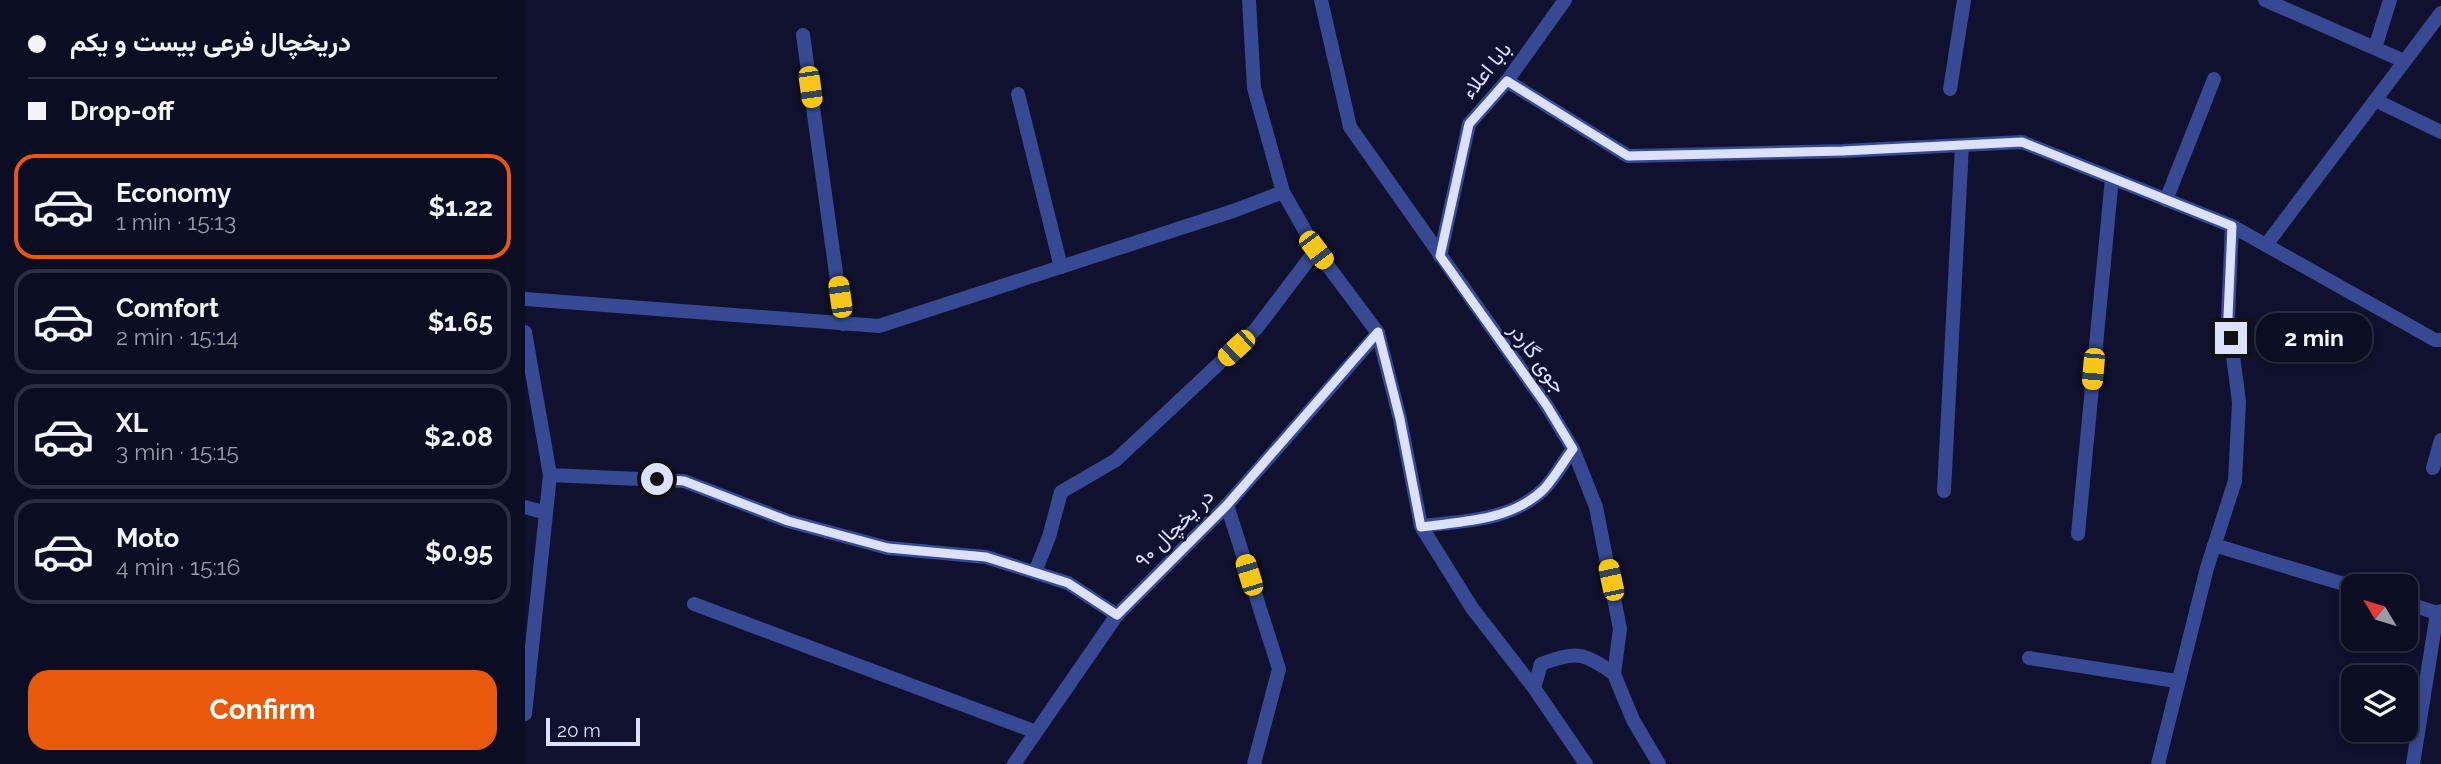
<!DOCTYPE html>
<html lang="en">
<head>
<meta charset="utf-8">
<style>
	body { margin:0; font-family:Raleway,Vazirmatn,sans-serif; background:#191b2f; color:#f1f3f6; height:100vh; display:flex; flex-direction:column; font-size:26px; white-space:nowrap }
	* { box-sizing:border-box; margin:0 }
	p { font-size:23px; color:#9a9ca5 }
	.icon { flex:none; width:38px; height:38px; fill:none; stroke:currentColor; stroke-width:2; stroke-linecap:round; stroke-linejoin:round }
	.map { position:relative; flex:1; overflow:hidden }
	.drawer { display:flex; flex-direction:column; background:#0b0d22; width:525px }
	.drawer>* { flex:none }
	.guide { display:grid; align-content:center; height:154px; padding:0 28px; background:#0b0d22 }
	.needle { width:46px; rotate:308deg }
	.controls { position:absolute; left:1816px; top:574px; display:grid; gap:14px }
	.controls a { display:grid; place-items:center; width:77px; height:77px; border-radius:14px; background:#0b0d22; box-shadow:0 4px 10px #0003,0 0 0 2px #2b2d40; font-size:35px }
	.scale { position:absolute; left:21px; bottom:18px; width:94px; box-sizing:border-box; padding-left:7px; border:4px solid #dce1ff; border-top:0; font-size:19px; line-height:24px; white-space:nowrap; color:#dce1ff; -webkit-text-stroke:5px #0f112e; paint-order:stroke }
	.end { position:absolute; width:32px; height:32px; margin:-16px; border:9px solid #dce1ff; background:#111; box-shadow:0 0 0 4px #111 }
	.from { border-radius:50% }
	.bubble { position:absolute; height:49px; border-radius:21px; background:#0b0d22; box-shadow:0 4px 10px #0003,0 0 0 2px #2b2d40; font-size:23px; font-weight:700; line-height:49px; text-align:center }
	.car { position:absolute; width:21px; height:42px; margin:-21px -10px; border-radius:9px; box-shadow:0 0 5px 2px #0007; background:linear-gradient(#f5c518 24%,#345 0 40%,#f5c518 0 76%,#345 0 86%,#f5c518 0) }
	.guide b { display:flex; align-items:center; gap:24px; height:66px; font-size:26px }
	.guide b+b { border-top:2px solid #2b2d40 }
	.guide i { width:18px; height:18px; background:#f1f3f6 }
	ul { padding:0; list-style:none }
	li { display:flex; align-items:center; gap:21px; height:105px; margin:0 14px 10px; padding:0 14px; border:4px solid #2b2d40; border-radius:21px }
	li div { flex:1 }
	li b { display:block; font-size:26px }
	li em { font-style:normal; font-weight:700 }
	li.on { border-color:#ea580c }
	li>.icon { width:63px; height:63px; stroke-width:1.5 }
	.primary-button { display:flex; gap:14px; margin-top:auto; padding:14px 28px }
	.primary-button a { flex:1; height:80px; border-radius:21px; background:#ea580c; color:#fff; font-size:28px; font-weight:700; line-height:80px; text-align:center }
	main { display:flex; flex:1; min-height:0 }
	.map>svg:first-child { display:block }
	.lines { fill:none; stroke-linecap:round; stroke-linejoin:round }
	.minor { stroke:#364992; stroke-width:14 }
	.tertiary { stroke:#364992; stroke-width:14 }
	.route { stroke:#dce1ff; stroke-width:9 }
	.labels { text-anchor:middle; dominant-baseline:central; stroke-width:6; stroke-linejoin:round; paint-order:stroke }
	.street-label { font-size:21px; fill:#dce1ff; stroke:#0f112e }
</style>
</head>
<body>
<main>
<section class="drawer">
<div class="guide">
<b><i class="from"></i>دریخچال فرعی بیست و یکم</b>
<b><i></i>Drop-off</b>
</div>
<ul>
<li class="on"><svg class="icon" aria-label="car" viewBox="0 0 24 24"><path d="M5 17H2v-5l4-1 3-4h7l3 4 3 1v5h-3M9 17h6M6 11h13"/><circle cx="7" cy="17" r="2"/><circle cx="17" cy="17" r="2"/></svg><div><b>Economy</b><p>1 min · 15:13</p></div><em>$1.22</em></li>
<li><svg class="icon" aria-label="car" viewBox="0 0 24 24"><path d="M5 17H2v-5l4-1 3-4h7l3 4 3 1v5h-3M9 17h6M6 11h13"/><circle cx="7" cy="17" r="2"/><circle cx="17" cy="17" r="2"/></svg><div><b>Comfort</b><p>2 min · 15:14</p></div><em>$1.65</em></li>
<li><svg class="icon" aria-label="car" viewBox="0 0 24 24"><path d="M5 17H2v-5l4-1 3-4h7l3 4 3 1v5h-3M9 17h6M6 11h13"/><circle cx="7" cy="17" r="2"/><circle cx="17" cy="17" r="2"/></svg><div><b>XL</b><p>3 min · 15:15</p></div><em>$2.08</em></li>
<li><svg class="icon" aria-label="car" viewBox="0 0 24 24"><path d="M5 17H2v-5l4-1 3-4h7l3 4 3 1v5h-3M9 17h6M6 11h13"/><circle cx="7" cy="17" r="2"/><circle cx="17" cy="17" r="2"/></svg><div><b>Moto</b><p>4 min · 15:16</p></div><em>$0.95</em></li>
</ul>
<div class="primary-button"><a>Confirm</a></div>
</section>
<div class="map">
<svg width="1916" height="764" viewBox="0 0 1916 764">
	<rect width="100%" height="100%" fill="#0f112e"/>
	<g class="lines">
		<path class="minor" d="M1740 0 1879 61
			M278 35 318 324
			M1850 48 1865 0
			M982 81 1103 156 1318 151 1497 142 1707 226 1910 340H1916
			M1425 89 1439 0
			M493 94 536 267
			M1850 100 1916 132
			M1641 200 1689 79
			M1741 245 1916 13
			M915 256 944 124 982 81 1040 0
			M0 332 25 475 0 714
			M1908 468 1916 440
			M25 475 159 481 263 521 363 548 461 557 543 583 592 615
			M1419 491 1437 145
			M702 505 754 669 729 764
			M0 507 21 513
			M1553 534 1587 178
			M1689 545 1829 587
			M510 572 524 537 536 492 591 460 731 329 791 250
			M1881 603 1912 613
			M169 604 511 732
			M1504 658 1651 681
			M489 764 592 615 702 505 853 333
			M1633 764 1682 568 1710 481 1714 402 1703 317 1707 226
			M1888 764 1912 613 1916 611"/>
		<path class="tertiary" d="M724 0 729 88 758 192 791 250 853 333 875 419 896 526 947 608 1009 688 1061 764
			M796 0 825 127 1022 406 1048 449 1071 507 1095 629 1089 674 1108 720 1134 764
			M0 299 354 326 708 211 758 192
			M896 526C939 521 986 521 1019 489 1030 478 1038 462 1048 449
			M1009 688 1016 664C1051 651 1059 652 1089 674"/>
	</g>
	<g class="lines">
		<path class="route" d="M132 479 159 481 263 521 363 548 461 557 543 583 592 615 702 505 853 332 875 419 896 527C939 521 986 521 1019 489 1030 477 1038 462 1048 449L1022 406 915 256 944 124 982 81 1103 156 1318 151 1497 142 1707 226 1703 317 1706 338"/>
	</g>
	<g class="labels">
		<g class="street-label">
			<text transform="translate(961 70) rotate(-51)">بابا اعلاء</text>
			<text transform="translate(1013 358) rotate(54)">جوی گاردر</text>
			<text transform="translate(649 528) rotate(-45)">در یخچال ۹۰</text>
		</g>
	</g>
</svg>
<div class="controls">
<a><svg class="needle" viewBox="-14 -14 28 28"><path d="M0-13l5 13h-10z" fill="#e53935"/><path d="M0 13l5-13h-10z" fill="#9a9ca5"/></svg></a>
<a><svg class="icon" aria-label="layers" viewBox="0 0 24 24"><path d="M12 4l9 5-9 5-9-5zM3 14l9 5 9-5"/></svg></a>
</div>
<div class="scale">20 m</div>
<i class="end from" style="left:132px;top:479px"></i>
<i class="end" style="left:1706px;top:338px"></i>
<div class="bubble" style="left:1731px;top:313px;width:116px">2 min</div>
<i class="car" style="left:285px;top:87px;rotate:172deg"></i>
<i class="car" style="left:791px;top:250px;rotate:143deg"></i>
<i class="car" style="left:315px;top:297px;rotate:352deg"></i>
<i class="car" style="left:711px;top:348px;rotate:227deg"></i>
<i class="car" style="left:1568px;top:369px;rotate:185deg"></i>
<i class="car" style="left:724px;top:575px;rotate:343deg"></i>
<i class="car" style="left:1086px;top:580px;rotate:348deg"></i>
</div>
</main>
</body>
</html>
